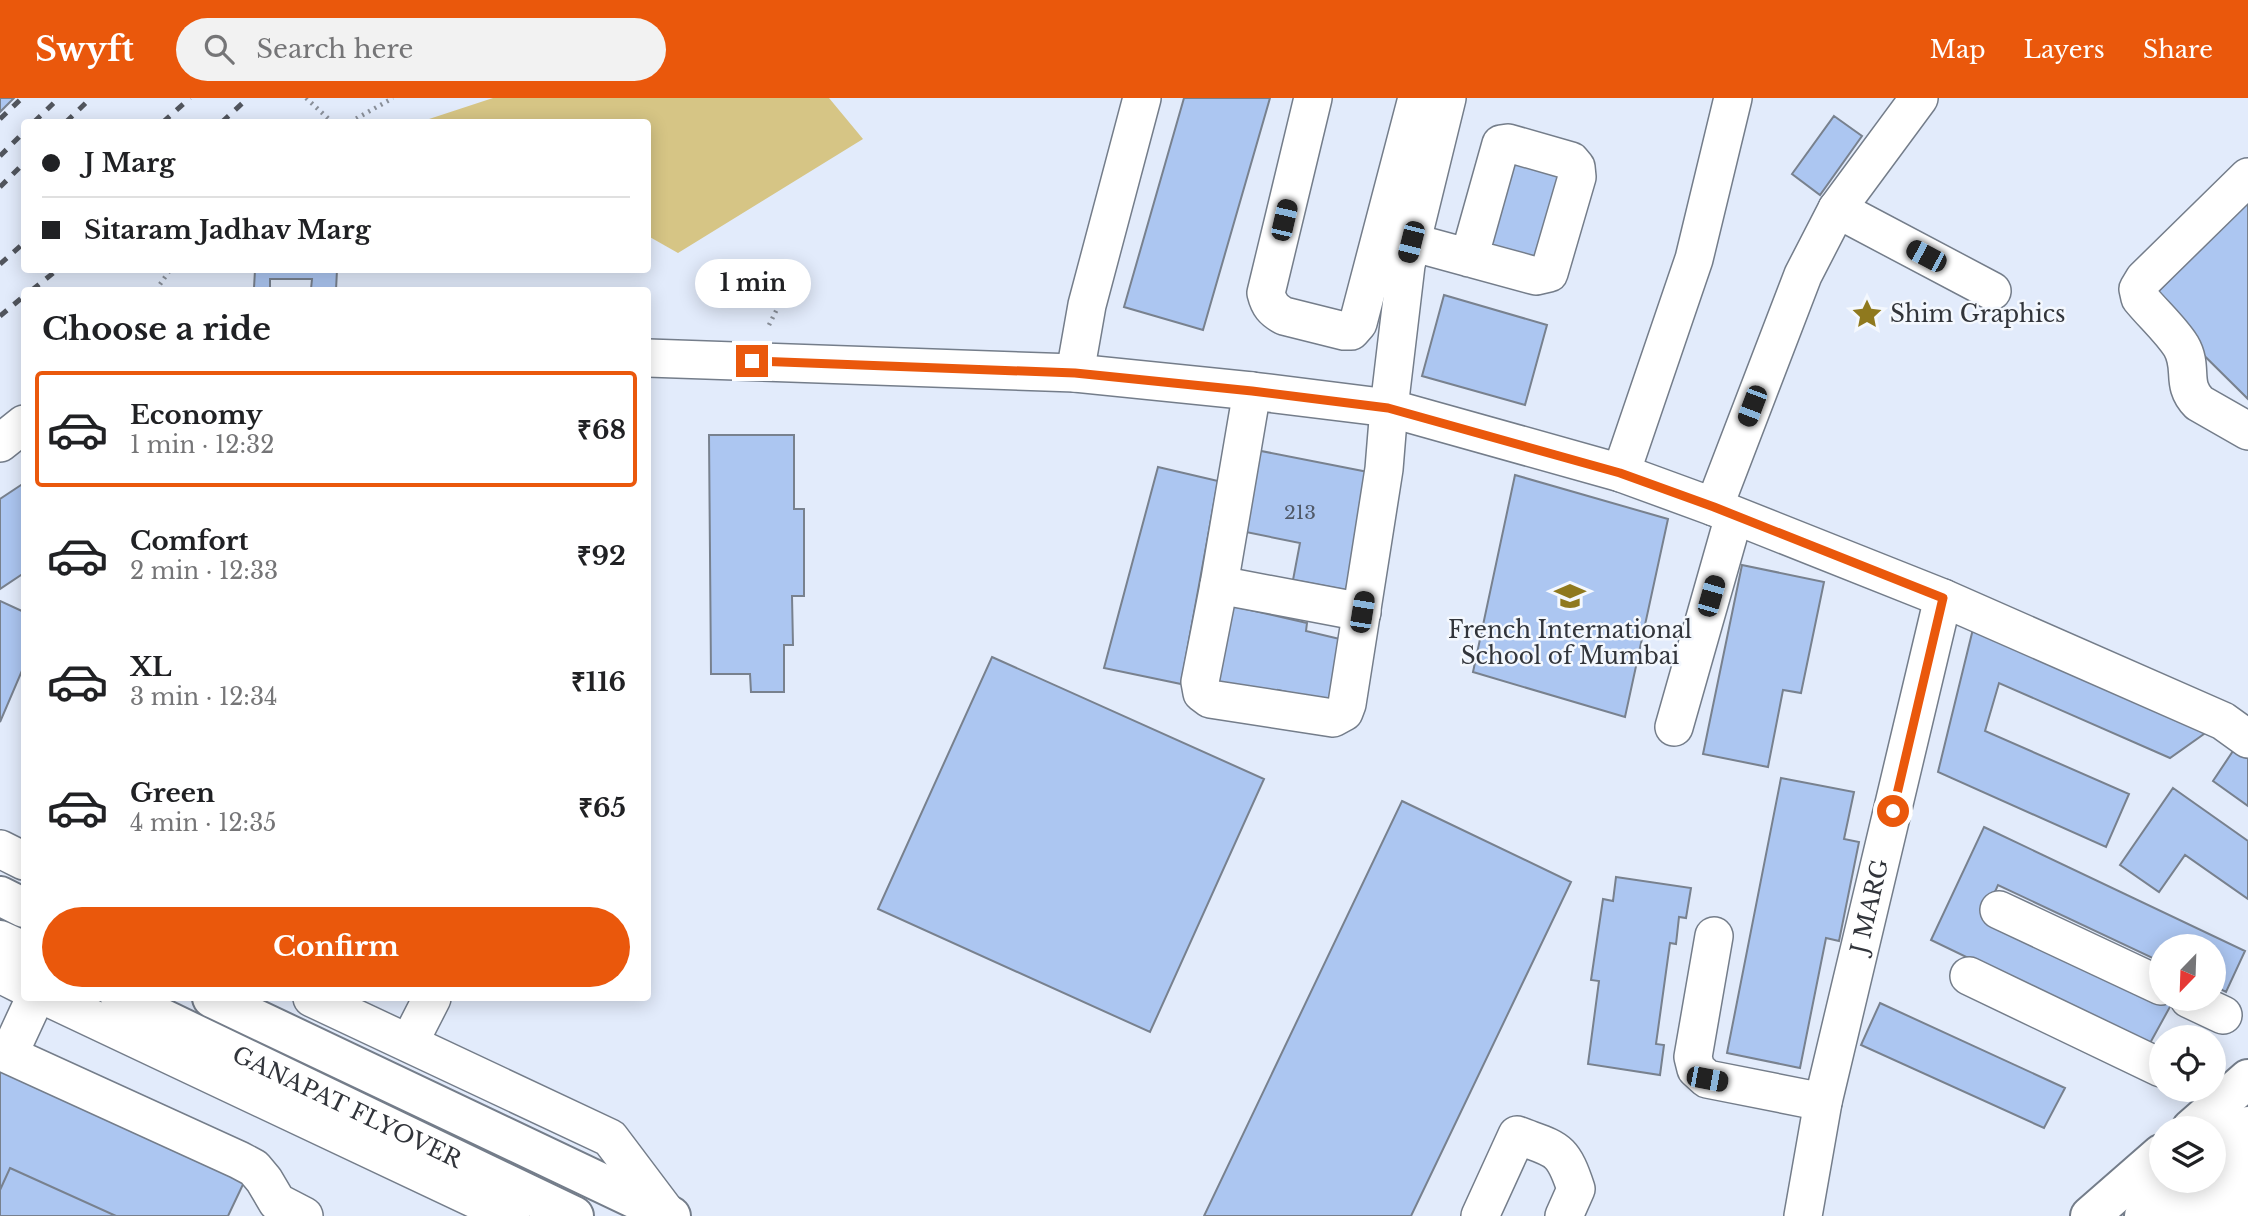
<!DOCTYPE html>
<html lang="en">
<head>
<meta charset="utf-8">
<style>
	body { margin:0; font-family:"Libre Baskerville",serif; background:#f2f2f2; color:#202124; height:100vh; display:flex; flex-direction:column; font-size:26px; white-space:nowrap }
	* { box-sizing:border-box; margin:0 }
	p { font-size:23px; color:#757577 }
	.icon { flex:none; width:38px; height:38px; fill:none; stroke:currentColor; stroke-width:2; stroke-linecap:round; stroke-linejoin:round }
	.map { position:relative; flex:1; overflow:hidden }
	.drawer { position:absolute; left:21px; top:189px; width:630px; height:714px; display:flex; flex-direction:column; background:#fff; border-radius:7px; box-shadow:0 4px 18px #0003 }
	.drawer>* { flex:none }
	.hud { position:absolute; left:21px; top:21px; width:630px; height:154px; border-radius:7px; box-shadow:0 4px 18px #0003; display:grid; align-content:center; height:154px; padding:0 21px; background:#fff }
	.needle { width:46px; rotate:203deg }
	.buttons { position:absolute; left:2149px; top:836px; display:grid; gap:14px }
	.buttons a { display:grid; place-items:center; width:77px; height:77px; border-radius:50%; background:#fff; box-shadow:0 4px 18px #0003; font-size:35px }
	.end { position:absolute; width:32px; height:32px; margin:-16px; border:9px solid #ea580c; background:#fff; box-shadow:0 0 0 4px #fff }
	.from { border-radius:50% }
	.bubble { position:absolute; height:49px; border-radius:24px; background:#fff; box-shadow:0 4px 18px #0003; font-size:23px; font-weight:700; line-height:49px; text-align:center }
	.car { position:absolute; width:21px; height:42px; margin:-21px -10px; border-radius:9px; box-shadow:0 0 5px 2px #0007; background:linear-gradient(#222 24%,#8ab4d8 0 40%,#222 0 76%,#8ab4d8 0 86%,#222 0) }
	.hud b { display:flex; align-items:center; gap:24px; height:66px; font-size:26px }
	.hud b+b { border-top:2px solid #e0e0e0 }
	.hud i { width:18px; height:18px; background:#202124 }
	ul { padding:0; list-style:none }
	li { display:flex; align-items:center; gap:21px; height:116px; margin:0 14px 10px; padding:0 7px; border:4px solid transparent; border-radius:7px }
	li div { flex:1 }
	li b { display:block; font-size:26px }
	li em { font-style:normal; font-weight:700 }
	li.on { border-color:#ea580c }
	li>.icon { width:63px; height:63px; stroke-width:1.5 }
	h2 { padding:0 21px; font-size:32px; line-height:84px }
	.action { display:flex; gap:14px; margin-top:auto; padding:14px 21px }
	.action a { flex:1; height:80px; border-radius:42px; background:#ea580c; color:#fff; font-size:28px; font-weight:700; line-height:80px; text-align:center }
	header { display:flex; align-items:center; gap:42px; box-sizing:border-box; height:98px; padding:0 35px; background:#ea580c; color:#fff }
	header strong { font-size:33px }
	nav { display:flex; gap:38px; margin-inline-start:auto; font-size:24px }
	.search { width:490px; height:63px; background:#f2f2f2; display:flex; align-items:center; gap:18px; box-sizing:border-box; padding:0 24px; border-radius:38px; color:#757577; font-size:26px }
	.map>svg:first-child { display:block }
	.green { fill:#d6c585 }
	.building { fill:#acc6f1; stroke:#78818e; stroke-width:2 }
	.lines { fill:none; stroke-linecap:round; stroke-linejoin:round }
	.minor-casing { stroke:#747d8a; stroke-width:40 }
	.major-casing { stroke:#747d8a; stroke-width:42 }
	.path { stroke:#898f99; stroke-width:4.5; stroke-dasharray:2 5; stroke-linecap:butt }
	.minor { stroke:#fff; stroke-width:37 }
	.major { stroke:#fff; stroke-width:38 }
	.rail { stroke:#51555d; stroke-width:5; stroke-dasharray:9 9; stroke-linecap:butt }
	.route { stroke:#ea580c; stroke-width:9 }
	.labels { text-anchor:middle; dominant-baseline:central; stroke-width:5; stroke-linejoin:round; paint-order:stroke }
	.number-label { font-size:19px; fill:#505968 }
	.poi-label { font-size:23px; fill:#32353b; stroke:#f4f8fe; text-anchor:start }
	.street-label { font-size:23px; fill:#32353b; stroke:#f4f8fe }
</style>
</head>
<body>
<header>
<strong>Swyft</strong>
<div class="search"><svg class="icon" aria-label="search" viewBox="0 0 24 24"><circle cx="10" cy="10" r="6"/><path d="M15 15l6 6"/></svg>Search here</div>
<nav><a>Map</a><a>Layers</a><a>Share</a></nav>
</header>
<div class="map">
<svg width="2248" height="1118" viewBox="0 0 2248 1118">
	<rect width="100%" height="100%" fill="#e2ebfb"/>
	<path class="green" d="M493 0H829L863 41 678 155 648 138V24H432L426 22Z"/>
	<path class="building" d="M0 0H14L0 14Z
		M1184 0H1270L1203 232 1124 209Z
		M1834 18 1862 38 1820 97 1792 76Z
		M1506 53 1568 71 1540 167 1478 149Z
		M2248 102V301L2149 203Z
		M255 172H337L336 192 311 191 312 181H270V191L254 190Z
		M1444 197 1547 227 1525 307 1422 278Z
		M709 337H794V411H804V498H792L793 547H784V594H751L750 576H711Z
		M1251 351 1378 376 1365 394 1346 492 1293 482 1300 445 1236 432Z
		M1158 369 1218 383 1181 586 1104 570Z
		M1515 377 1668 421 1625 619 1473 574Z
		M24 385V475L0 491V401Z
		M1742 467 1824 484 1801 595 1783 592 1768 669 1703 656Z
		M0 503 24 514V568L0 624Z
		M1228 507 1307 525 1306 533 1344 542 1330 604 1278 592 1277 599 1211 583Z
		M1973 531 2211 631 2170 660 1999 585 1985 633 2129 696 2106 749 1938 674Z
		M992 559 1264 681 1150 934 878 811Z
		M2239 644 2248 651V708L2213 683Z
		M1781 680 1854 694 1844 741 1859 744 1839 843 1826 840 1800 970 1727 955Z
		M2173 690 2248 743V801L2185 757 2159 794 2120 767Z
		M1402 703 1571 784 1411 1118H1204Z
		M1984 729 2245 853 2226 894 2214 888V849H2161V864L1998 787 1984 818 2171 907 2149 947 1931 842Z
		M1616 779 1691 790 1686 820 1679 819 1676 846 1670 845 1656 946 1664 947 1660 977 1588 966 1599 883 1591 882 1603 801 1613 803Z
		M1880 905 2065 990 2044 1030 1861 947Z
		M0 965 247 1078 228 1118H0Z
		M10 1070 116 1118H0V1092Z"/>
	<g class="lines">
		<g class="minor-casing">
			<g id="minor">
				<path d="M1313 0 1266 195C1269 207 1273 212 1284 218L1344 233H1351L1358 225 1417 0"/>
				<path d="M2248 79 2144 181 2138 191 2140 200C2153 216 2170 231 2181 248 2194 270 2180 286 2199 305L2248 333"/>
				<path d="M1837 111 1992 193"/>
				<path d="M1411 144 1536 178 1549 175 1577 79 1576 69 1571 63 1508 45 1501 46 1469 160"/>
				<path d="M648 260 1075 275 1252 293 1389 310 1621 375 1714 409 1943 500 2223 623 2248 641"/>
				<path d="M1075 275 1087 207 1142 0"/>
				<path d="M1252 293 1219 487 1200 584 1202 595 1210 601 1333 620 1344 614 1347 606 1384 371 1389 310 1406 167 1447 0"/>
				<path d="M0 345 24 326"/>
				<path d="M1621 375 1694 161 1733 0"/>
				<path d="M1714 409 1803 177 1837 111 1919 0"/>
				<path d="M1219 487 1362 514"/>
				<path d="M1674 629 1734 418"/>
				<path d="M0 751 24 763"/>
				<path d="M1999 812 2161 888"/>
				<path d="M1714 838 1693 959 1696 971 1707 981 1823 1004"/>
				<path d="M0 876 24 888"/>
				<path d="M1969 878 2161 970"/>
				<path d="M49 900 511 1118"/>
				<path d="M312 900 610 1040 668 1117"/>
				<path d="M2189 901 2223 917"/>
				<path d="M409 945 432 900"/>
				<path d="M0 953 239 1062 254 1070 264 1082 277 1104 304 1118"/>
				<path d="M9 956 35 900"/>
				<path d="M1480 1118 1517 1037C1556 1052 1562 1048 1576 1091L1564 1118"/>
				<path id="s1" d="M1803 1118 1823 1004 1943 500"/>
			</g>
		</g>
		<g class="major-casing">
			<g id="major">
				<path d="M0 798 24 810"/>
				<path d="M0 842 24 853"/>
				<path id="s2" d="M120 900 574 1118"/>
				<path d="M212 900 671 1118"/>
				<path d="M2191 1031 2248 981"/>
				<path d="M2214 1057 2248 1028"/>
				<path d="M2090 1118 2161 1056"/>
				<path d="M2144 1118 2184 1083"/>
				<path d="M2188 1118 2248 1066"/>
				<path d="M2234 1118 2248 1106"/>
			</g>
		</g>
		<path class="path" d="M306 0 332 24
			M350 24 393 0
			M156 192 170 172
			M769 227 799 167"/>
		<use href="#minor" class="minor"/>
		<use href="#major" class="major"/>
		<path class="rail" d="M0 21 22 0
			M34 24 59 0
			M66 24 91 0
			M163 24 190 0
			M222 24 248 0
			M0 58 24 34
			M0 89 24 65
			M0 166 24 145
			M32 192 57 172
			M0 218 24 198"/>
	</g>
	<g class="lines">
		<path class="route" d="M752 263 1075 275 1252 293 1388 310 1620 375 1714 409 1943 500 1893 713"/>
	</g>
	<defs>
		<g id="sight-bare" transform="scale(2.415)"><path d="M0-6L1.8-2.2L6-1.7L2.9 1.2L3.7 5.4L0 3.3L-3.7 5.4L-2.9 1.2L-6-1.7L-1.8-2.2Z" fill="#8f791e" stroke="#f4f8fe" stroke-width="2.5" paint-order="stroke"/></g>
		<g id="school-bare" transform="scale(2.415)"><path d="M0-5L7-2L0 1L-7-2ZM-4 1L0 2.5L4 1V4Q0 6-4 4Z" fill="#8f791e" stroke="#f4f8fe" stroke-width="2.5" paint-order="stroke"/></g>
	</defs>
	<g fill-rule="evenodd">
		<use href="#sight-bare" x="1867" y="216"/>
		<use href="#school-bare" x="1570" y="498"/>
	</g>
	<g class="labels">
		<g class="number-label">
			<text x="1300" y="414">213</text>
		</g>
		<g class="poi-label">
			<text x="1890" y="216">Shim Graphics</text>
			<text x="1570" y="532" text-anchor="middle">French International<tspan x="1570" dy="26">School of Mumbai</tspan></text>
		</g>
		<g class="street-label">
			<text stroke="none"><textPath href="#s1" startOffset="317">J MARG</textPath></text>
			<text stroke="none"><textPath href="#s2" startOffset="252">GANAPAT FLYOVER</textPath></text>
		</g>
	</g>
</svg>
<div class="buttons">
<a><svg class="needle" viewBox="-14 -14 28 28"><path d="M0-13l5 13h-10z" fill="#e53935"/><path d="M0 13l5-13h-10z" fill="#757577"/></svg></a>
<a><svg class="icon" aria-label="locate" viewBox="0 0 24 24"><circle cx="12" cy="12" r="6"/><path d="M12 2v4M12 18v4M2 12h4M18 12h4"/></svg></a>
<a><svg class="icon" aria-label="layers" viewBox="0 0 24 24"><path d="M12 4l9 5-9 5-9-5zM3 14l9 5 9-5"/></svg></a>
</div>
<i class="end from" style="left:1893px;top:713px"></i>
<i class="end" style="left:752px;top:263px"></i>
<div class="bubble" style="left:695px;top:161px;width:116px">1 min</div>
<i class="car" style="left:1284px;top:122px;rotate:13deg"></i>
<i class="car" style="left:1411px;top:144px;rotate:194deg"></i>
<i class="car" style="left:1926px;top:158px;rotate:298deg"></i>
<i class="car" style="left:1752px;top:308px;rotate:201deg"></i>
<i class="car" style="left:1711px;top:498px;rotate:16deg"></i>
<i class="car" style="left:1362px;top:514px;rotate:9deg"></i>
<i class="car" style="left:1707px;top:981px;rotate:101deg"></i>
<div class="hud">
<b><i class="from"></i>J Marg</b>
<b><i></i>Sitaram Jadhav Marg</b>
</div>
<section class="drawer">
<h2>Choose a ride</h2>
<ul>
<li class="on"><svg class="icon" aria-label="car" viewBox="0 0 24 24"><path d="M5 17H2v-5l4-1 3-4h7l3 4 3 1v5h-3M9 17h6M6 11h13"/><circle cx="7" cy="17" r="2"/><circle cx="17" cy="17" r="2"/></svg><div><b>Economy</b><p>1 min · 12:32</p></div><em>₹68</em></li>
<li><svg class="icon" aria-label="car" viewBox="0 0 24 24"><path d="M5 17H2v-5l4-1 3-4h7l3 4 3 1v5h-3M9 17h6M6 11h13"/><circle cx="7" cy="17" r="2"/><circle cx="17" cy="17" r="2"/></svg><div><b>Comfort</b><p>2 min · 12:33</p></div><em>₹92</em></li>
<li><svg class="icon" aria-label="car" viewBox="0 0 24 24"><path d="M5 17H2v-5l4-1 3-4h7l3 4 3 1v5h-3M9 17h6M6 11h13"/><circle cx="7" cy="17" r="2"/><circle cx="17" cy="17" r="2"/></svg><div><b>XL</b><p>3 min · 12:34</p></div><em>₹116</em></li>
<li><svg class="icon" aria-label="car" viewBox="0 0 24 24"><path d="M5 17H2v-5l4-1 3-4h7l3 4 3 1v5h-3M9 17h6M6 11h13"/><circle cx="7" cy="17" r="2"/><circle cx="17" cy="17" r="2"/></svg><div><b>Green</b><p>4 min · 12:35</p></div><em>₹65</em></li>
</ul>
<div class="action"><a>Confirm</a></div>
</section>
</div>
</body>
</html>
